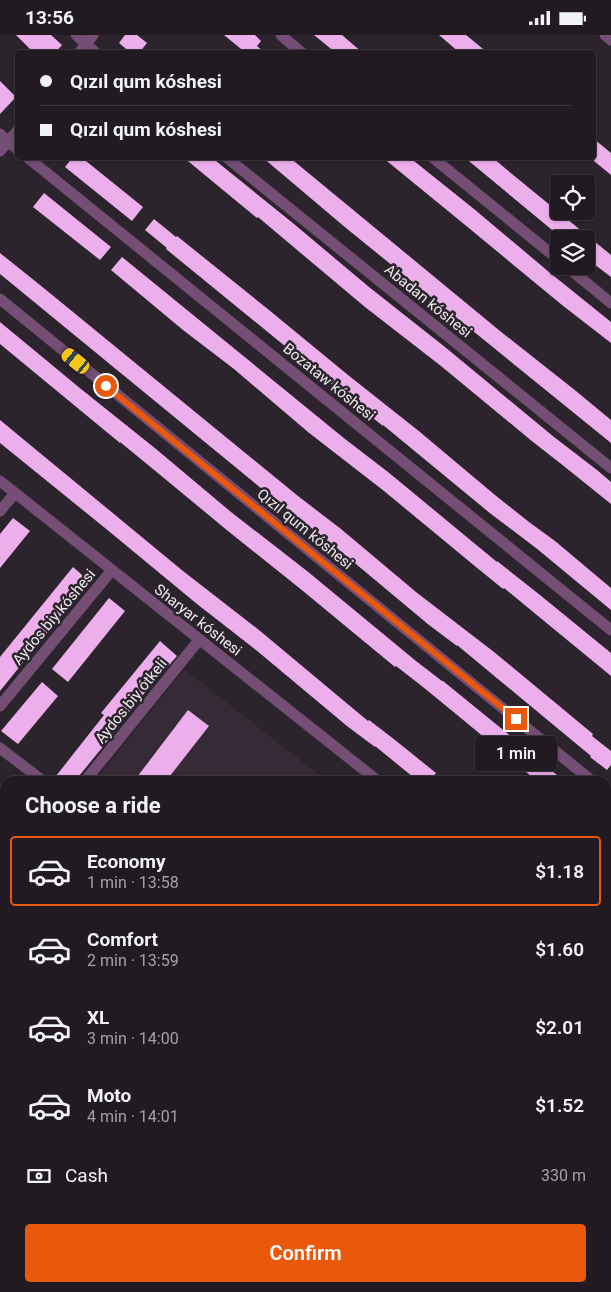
<!DOCTYPE html>
<html lang="en">
<head>
<meta charset="utf-8">
<style>
	body { margin:0; font-family:Roboto,sans-serif; background:#29242a; color:#f1f3f6; height:100vh; display:flex; flex-direction:column; font-size:19px; white-space:nowrap }
	* { box-sizing:border-box; margin:0 }
	p { font-size:16px; color:#a2a1a5 }
	.icon { flex:none; width:28px; height:28px; fill:none; stroke:currentColor; stroke-width:2; stroke-linecap:round; stroke-linejoin:round }
	.map { position:relative; flex:1; overflow:hidden }
	.side { position:absolute; left:0px; top:741px; width:611px; height:516px; display:flex; flex-direction:column; background:#211b21; border-radius:15px 15px 0 0; box-shadow:0 1px 4px #0004,0 0 0 1px #3e393f }
	.side>* { flex:none }
	.hud { position:absolute; left:15px; top:15px; width:581px; height:110px; border-radius:5px; box-shadow:0 1px 4px #0004,0 0 0 1px #3e393f; display:grid; align-content:center; height:110px; padding:0 25px; background:#211b21 }
	.controls { position:absolute; left:550px; top:140px; display:grid; gap:10px }
	.controls a { display:grid; place-items:center; width:45px; height:45px; border-radius:5px; background:#211b21; box-shadow:0 1px 4px #0004,0 0 0 1px #3e393f; font-size:25px }
	.end { position:absolute; width:22px; height:22px; margin:-11px; border:6px solid #ea580c; background:#fff; box-shadow:0 0 0 2px #fff }
	.from { border-radius:50% }
	.bubble { position:absolute; height:35px; border-radius:5px; background:#211b21; box-shadow:0 1px 4px #0004,0 0 0 1px #3e393f; font-size:16px; font-weight:600; line-height:35px; text-align:center }
	.car { position:absolute; width:15px; height:30px; margin:-15px -8px; border-radius:6px; box-shadow:0 0 4px 1px #0007; background:linear-gradient(#f5c518 24%,#345 0 40%,#f5c518 0 76%,#345 0 86%,#f5c518 0) }
	.hud b { display:flex; align-items:center; gap:18px; height:48px; font-size:19px }
	.hud b+b { border-top:1px solid #3e393f }
	.hud i { width:12px; height:12px; background:#f1f3f6 }
	ul { padding:0; list-style:none }
	li { display:flex; align-items:center; gap:15px; height:70px; margin:0 10px 8px; padding:0 15px; border:2px solid transparent; border-radius:5px }
	li div { flex:1 }
	li b { display:block; font-size:19px }
	li em { font-style:normal; font-weight:600 }
	li.on { border-color:#ea580c }
	li>.icon { width:45px; height:45px; stroke-width:1.5 }
	h2 { padding:0 25px; font-size:22px; line-height:60px }
	.pay { display:flex; align-items:center; gap:12px; height:55px; padding:0 25px; font-size:19px }
	.pay p { margin-inline-start:auto }
	.cta { display:flex; gap:10px; margin-top:auto; padding:10px 25px }
	.cta a { flex:1; height:58px; border-radius:5px; background:#ea580c; color:#fff; font-size:20px; font-weight:600; line-height:58px; text-align:center }
	.status { display:flex; justify-content:space-between; align-items:center; height:35px; padding:0 25px; background:#211b21; direction:ltr }
	.status svg { height:14px; fill:currentColor }
	.map>svg:first-child { display:block }
	.built { fill:#372a37 }
	.lines { fill:none; stroke-linecap:round; stroke-linejoin:round }
	.stream { stroke:#614662; stroke-width:3 }
	.building { fill:#edaeec }
	.path { stroke:#6a636a; stroke-width:2; stroke-dasharray:2.5 2.5; stroke-linecap:butt }
	.minor { stroke:#744e74; stroke-width:11 }
	.route { stroke:#ea580c; stroke-width:6 }
	.labels { text-anchor:middle; dominant-baseline:central; stroke-width:5; stroke-linejoin:round; paint-order:stroke }
	.street-label { font-size:15px; fill:#efeaef; stroke:#2c242c }
</style>
</head>
<body>
<div class="status"><b>13:56</b><svg viewBox="0 0 49 12"><path d="M0 12V9h3v3zM5 12V6h3v6zM10 12V3h3v9zM15 12V0h3v12zM26 1h20v11H26zM47 4h2v5h-2z"/></svg></div>
<div class="map">
<svg width="611" height="1257" viewBox="0 0 611 1257">
	<rect width="100%" height="100%" fill="#2c242c"/>
	<path class="built" d="M184 634 327 746H95Z"/>
	<g class="lines">
		<path class="stream" d="M0 1037H5
			M606 1197 611 1198"/>
	</g>
	<path class="building" d="M16 0H51L62 10 55 18H34Z
		M125 0H137L147 8 139 18H131L119 8Z
		M224 0H255L261 6 257 11 265 18H246Z
		M314 0H342L363 18H336Z
		M439 0H466L488 18H460Z
		M0 46 16 62 0 79Z
		M594 104 611 118V140L594 126Z
		M73 122H81L143 172 132 186 65 132Z
		M183 122H211L294 189 369 252 445 312 554 402 597 435 611 447V469L560 428 533 407 441 331 365 272 290 209 258 182 257 183Z
		M262 122H289L500 296 576 356 611 385V408L346 193Z
		M382 122H409L474 174 549 237 611 287V308L562 270 470 194Z
		M464 122H492L506 134 611 220V242L586 223V204H563Z
		M44 158 111 212 100 225 33 172Z
		M154 184 176 202 177 201 269 275 348 340 420 397 495 460 529 487 555 506 611 553V575L536 513 491 479 383 390V391L358 371 356 374 333 355 335 352 166 214 167 213 145 195Z
		M0 218 40 250 298 461 341 494 416 557 494 617 593 699 592 701 611 716V730L607 735 590 722 591 721 457 610V611L429 590 338 514 262 454 0 239Z
		M122 222 345 404 388 437 497 527V526L540 560 611 618V641L504 553 503 554 476 532 384 456 308 397 234 334 183 295 111 235Z
		M0 287 81 354 156 414 231 477 307 536 416 626 442 646H443L535 721 558 741 554 746H537L456 679 423 652 396 631 395 632 303 556 228 496 153 434 120 407V408L0 309Z
		M0 385 183 536 259 595 368 686 369 685 395 705 436 738 429 746H418L375 711V712L347 691 256 615 197 569 105 493 0 408Z
		M13 483 30 496 0 533V499Z
		M73 532 89 546 0 656V622Z
		M109 563 125 576 68 647 52 634Z
		M160 606 177 621 164 636 163 635 109 702 110 703 79 741 78 746H62L56 741 104 680 101 678Z
		M42 647 58 661 18 709 1 696Z
		M188 675 209 691 166 746H134Z"/>
	<g class="lines">
		<path class="path" d="M606 1208 611 1209"/>
		<path class="minor" d="M76 0 96 18
			M281 0 302 18
			M605 0 611 5
			M79 18 93 0
			M0 99 18 115
			M0 116 18 95
			M27 122 611 595
			M226 122 611 433
			M432 122 559 225
			M566 231 611 268
			M0 264 592 746
			M0 446 378 746
			M0 476 15 458
			M0 671 112 535
			M0 713 43 746
			M85 746 199 605
			M606 758 611 762
			M606 863 611 857
			M0 906 5 910
			M606 926 611 930
			M0 1027H5
			M0 1050H5
			M606 1085 611 1079
			M0 1203 5 1207
			M54 1252 59 1257
			M286 1257 289 1252
			M469 1257 473 1252"/>
	</g>
	<g class="lines">
		<path class="route" d="M106 351 516 684"/>
	</g>
	<g class="labels">
		<g class="street-label">
			<text transform="translate(428 266) rotate(39)">Abadan kóshesi</text>
			<text transform="translate(329 347) rotate(39)">Bozataw kóshesi</text>
			<text transform="translate(305 494) rotate(39)">Qızıl qum kóshesi</text>
			<text transform="translate(54 582) rotate(-50)">Aydos biy kóshesi</text>
			<text transform="translate(198 585) rotate(38)">Sharyar kóshesi</text>
			<text transform="translate(131 666) rotate(-51)">Aydos biy ótkeli</text>
		</g>
	</g>
</svg>
<div class="controls">
<a><svg class="icon" aria-label="locate" viewBox="0 0 24 24"><circle cx="12" cy="12" r="6"/><path d="M12 2v4M12 18v4M2 12h4M18 12h4"/></svg></a>
<a><svg class="icon" aria-label="layers" viewBox="0 0 24 24"><path d="M12 4l9 5-9 5-9-5zM3 14l9 5 9-5"/></svg></a>
</div>
<i class="end from" style="left:106px;top:351px"></i>
<i class="end" style="left:516px;top:684px"></i>
<div class="bubble" style="left:475px;top:701px;width:82px">1 min</div>
<i class="car" style="left:76px;top:326px;rotate:309deg"></i>
<div class="hud">
<b><i class="from"></i>Qızıl qum kóshesi</b>
<b><i></i>Qızıl qum kóshesi</b>
</div>
<section class="side">
<h2>Choose a ride</h2>
<ul>
<li class="on"><svg class="icon" aria-label="car" viewBox="0 0 24 24"><path d="M5 17H2v-5l4-1 3-4h7l3 4 3 1v5h-3M9 17h6M6 11h13"/><circle cx="7" cy="17" r="2"/><circle cx="17" cy="17" r="2"/></svg><div><b>Economy</b><p>1 min · 13:58</p></div><em>$1.18</em></li>
<li><svg class="icon" aria-label="car" viewBox="0 0 24 24"><path d="M5 17H2v-5l4-1 3-4h7l3 4 3 1v5h-3M9 17h6M6 11h13"/><circle cx="7" cy="17" r="2"/><circle cx="17" cy="17" r="2"/></svg><div><b>Comfort</b><p>2 min · 13:59</p></div><em>$1.60</em></li>
<li><svg class="icon" aria-label="car" viewBox="0 0 24 24"><path d="M5 17H2v-5l4-1 3-4h7l3 4 3 1v5h-3M9 17h6M6 11h13"/><circle cx="7" cy="17" r="2"/><circle cx="17" cy="17" r="2"/></svg><div><b>XL</b><p>3 min · 14:00</p></div><em>$2.01</em></li>
<li><svg class="icon" aria-label="car" viewBox="0 0 24 24"><path d="M5 17H2v-5l4-1 3-4h7l3 4 3 1v5h-3M9 17h6M6 11h13"/><circle cx="7" cy="17" r="2"/><circle cx="17" cy="17" r="2"/></svg><div><b>Moto</b><p>4 min · 14:01</p></div><em>$1.52</em></li>
</ul>
<div class="pay"><svg class="icon" aria-label="cash" viewBox="0 0 24 24"><path d="M3 7h18v10H3z"/><circle cx="12" cy="12" r="2"/></svg>Cash<p>330 m</p></div>
<div class="cta"><a>Confirm</a></div>
</section>
</div>
</body>
</html>
